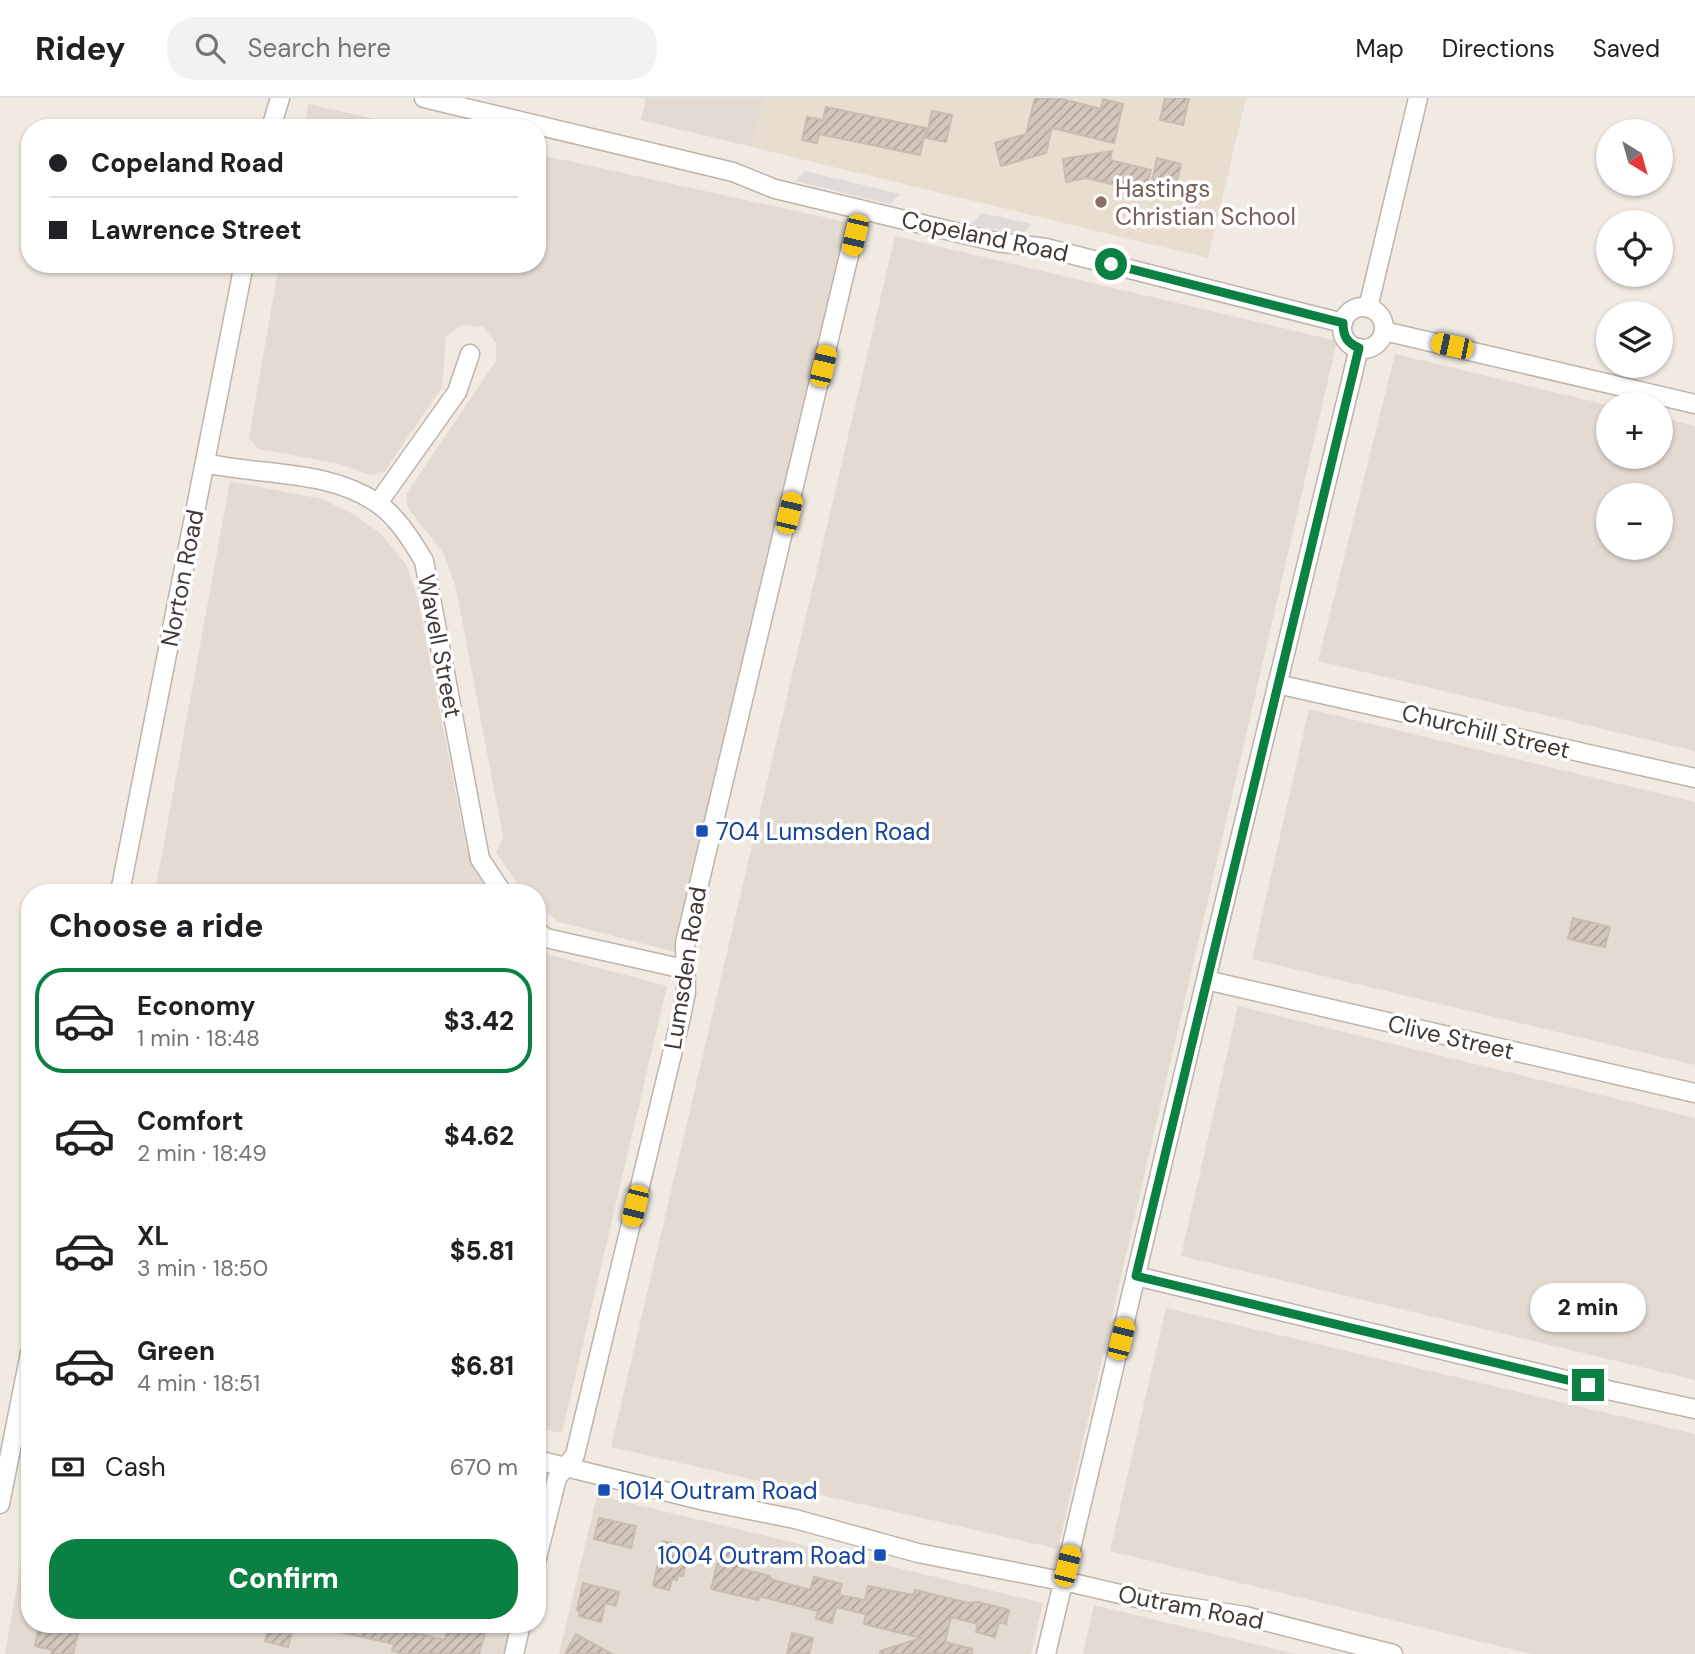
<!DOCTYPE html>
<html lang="en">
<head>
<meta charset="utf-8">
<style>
	body { margin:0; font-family:"DM Sans",sans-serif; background:#f2f2f2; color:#202124; height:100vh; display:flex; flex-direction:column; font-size:26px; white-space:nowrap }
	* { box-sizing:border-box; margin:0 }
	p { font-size:23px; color:#757577 }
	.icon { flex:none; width:38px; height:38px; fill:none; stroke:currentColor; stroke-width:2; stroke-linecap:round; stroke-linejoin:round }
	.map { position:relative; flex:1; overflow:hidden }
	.drawer { position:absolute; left:21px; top:786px; width:525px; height:749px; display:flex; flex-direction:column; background:#fff; border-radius:28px; box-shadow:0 2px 5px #0004 }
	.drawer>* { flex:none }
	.hud { position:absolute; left:21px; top:21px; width:525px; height:154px; border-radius:28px; box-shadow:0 2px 5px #0004; display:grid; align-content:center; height:154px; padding:0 28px; background:#fff }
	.needle { width:46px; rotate:143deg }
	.tools { position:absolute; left:1596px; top:21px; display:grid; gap:14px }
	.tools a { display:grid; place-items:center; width:77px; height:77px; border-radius:50%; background:#fff; box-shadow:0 2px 5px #0004; font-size:35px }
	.end { position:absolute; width:32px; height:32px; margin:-16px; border:9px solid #0b8043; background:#fff; box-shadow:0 0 0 4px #fff }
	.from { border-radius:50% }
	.bubble { position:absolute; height:49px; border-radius:24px; background:#fff; box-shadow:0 2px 5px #0004; font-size:23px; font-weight:800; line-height:49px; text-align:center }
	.car { position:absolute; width:21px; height:42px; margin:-21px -10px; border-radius:9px; box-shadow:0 0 5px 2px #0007; background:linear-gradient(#f5c518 24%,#345 0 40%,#f5c518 0 76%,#345 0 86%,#f5c518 0) }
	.hud b { display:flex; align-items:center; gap:24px; height:66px; font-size:26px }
	.hud b+b { border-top:2px solid #e0e0e0 }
	.hud i { width:18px; height:18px; background:#202124 }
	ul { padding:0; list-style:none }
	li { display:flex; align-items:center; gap:21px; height:105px; margin:0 14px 10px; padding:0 14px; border:4px solid transparent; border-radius:28px }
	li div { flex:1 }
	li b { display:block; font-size:26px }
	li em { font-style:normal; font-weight:800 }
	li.active { border-color:#0b8043 }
	li>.icon { width:63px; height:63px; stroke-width:1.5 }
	h2 { padding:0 28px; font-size:32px; line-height:84px }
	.pay { display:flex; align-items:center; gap:18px; height:77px; padding:0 28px; font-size:26px }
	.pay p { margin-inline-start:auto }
	.cta { display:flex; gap:14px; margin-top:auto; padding:14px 28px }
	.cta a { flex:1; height:80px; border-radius:28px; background:#0b8043; color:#fff; font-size:28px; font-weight:800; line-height:80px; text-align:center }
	header { display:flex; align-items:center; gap:42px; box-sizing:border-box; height:98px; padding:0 35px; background:#fff; border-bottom:2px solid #e0e0e0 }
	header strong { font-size:33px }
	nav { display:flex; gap:38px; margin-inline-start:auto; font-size:24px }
	.search { width:490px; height:63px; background:#f2f2f2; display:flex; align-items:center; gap:18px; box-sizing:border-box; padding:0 24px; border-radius:28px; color:#757577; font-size:26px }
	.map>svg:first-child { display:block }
	.residential { fill:#e3dbd2; fill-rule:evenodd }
	.education { fill:#e8ddce }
	.parking { fill:#dedbd8 }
	.building { fill:url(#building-hatch); stroke:#cabbae; stroke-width:2 }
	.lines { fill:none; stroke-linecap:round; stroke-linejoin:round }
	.minor-casing { stroke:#bdb4aa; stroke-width:21 }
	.minor { stroke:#fff; stroke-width:18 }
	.route { stroke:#0b8043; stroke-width:9 }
	.education-dot { fill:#8d6e63; stroke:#fff; stroke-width:2.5 }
	.transit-dot { fill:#1a4fb4; stroke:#fff; stroke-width:2.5 }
	.labels { text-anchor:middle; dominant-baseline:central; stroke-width:7; stroke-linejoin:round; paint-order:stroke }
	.education-label { font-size:24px; fill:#785e54; stroke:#fff; text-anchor:start }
	.street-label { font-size:24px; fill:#413a34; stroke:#fff }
	.transit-label { font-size:24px; fill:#164399; stroke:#fff; text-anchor:start }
</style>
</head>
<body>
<header>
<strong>Ridey</strong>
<div class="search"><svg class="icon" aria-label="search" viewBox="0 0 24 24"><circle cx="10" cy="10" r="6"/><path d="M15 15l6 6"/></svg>Search here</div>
<nav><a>Map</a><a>Directions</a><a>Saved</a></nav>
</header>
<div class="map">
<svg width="1695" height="1556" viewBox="0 0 1695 1556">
	<defs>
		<pattern id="building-hatch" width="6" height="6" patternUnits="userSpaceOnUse" patternTransform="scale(1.75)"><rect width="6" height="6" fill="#d3c7bd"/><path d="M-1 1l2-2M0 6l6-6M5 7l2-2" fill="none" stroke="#ada39a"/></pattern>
	</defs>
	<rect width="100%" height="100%" fill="#f0eae3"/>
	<path class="residential" d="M646 0H764L752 49 641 22Z
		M308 6 416 30H304Z
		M537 56 850 125 676 854 559 824 537 806V794H523L496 754 503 739 456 490 444 456 408 410 406 396 496 263V245L483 229 461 227 446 239 442 289 384 374 370 377 336 365 258 351 249 340 279 166H537Z
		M895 138 1337 243 1058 1451 611 1349Z
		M1395 256 1608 307V359H1661V319L1695 328V653L1318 563ZM1661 397V450H1608V397Z
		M230 383 322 401 351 415 381 436 406 466 418 501 466 748 487 794H155Z
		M1309 611 1695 704V967L1252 861Z
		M537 846 550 857 667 888 562 1335 537 1330Z
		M1238 908 1695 1020V1282L1181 1158Z
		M1166 1210 1695 1336V1556H1531L1110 1453Z
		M597 1397 1043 1505 1031 1556H559Z
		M30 1413V1526H515L508 1556H5Z
		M1094 1507 1296 1556H1083Z"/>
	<path class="education" d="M764 0H1246L1208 160 752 49Z"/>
	<path class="parking" d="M805 73 900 96 890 106 795 83Z
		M982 115 1032 126 1022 137 971 126Z"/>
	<path class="building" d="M1035 0H1058L1101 11 1103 1 1123 6 1114 45 1052 30 1046 55 1001 68 995 45 1026 36Z
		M1165 0H1189L1183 27 1160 22Z
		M826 9 926 30 920 57 819 36 817 45 802 42 807 19 823 22Z
		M932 13 952 17 946 44 926 40Z
		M1112 53 1110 62 1151 72 1145 94 1087 80 1066 84 1063 61Z
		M1157 60 1181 66 1176 88 1152 83Z
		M1573 820 1610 829 1605 849 1568 841Z
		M599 1420 636 1428 631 1450 594 1441Z
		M663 1443 677 1446 676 1449 685 1451 682 1463 686 1464 683 1478 678 1477 677 1482 672 1481 669 1492 653 1488Z
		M721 1451 738 1455 737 1459 746 1461 743 1471 770 1478V1481L810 1492 814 1479 842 1486 839 1497 865 1502 868 1488 913 1497 915 1492 969 1505 978 1504 1009 1512 1006 1526 999 1524 995 1539 976 1534 978 1526 951 1519 945 1544 972 1551V1556H880V1553L921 1540 864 1526 866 1516 836 1509 832 1525 816 1521 818 1513 759 1498 758 1502 711 1491Z
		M583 1485 619 1494 616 1508 605 1505 601 1524 579 1518 580 1513 577 1512Z
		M332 1526H390L389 1529 445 1542 449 1526 485 1534 479 1556H403L392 1553 394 1546 331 1532Z
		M39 1527 78 1535 73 1556H51L52 1552 35 1548Z
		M269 1529 292 1534 288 1549 265 1543Z
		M792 1535 813 1540 809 1556H787Z
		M576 1536 612 1556H565Z"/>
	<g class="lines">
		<g class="minor-casing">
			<path id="minor" d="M424 0 733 74 775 91 997 144 1046 150 1343 225
				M271 30 280 0
				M1342 230a21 21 0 1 1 42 0a21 21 0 1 1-42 0Z
				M1368 210 1418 0
				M1384 233 1695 306
				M205 365C261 378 327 371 377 405 397 418 412 443 424 463L480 761 502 794
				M378 405 457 294 470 256
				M1277 586 1695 680
				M120 794 244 166
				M537 833 546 840 684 871
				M1206 882 1695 995
				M1136 1178 1612 1293 1695 1311
				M537 1362 705 1403 795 1421 918 1455 1077 1486 1150 1503 1245 1518 1393 1556
				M0 1406 30 1255
				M537 1460 557 1380 575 1357 681 919 686 894 685 845 860 111
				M514 1556 521 1526
				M1046 1556 1213 852 1359 250"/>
		</g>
		<use href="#minor" class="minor"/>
	</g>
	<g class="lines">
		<path class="route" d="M1111 166 1343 225C1343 238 1347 245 1359 250L1136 1178 1588 1287"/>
	</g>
	<circle class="education-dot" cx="1101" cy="104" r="7"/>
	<g class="transit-dot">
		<rect x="695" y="726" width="14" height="14" rx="3.5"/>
		<rect x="597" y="1385" width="14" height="14" rx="3.5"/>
		<rect x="873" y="1450" width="14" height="14" rx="3.5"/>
	</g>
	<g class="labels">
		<g class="education-label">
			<text x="1115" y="90">Hastings<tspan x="1115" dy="28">Christian School</tspan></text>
		</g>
		<g class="street-label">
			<text transform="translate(985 138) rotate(12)">Copeland Road</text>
			<text transform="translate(182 480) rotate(-79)">Norton Road</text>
			<text transform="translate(440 548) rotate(79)">Wavell Street</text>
			<text transform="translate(1486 633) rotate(13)">Churchill Street</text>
			<text transform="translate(685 870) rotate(-81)">Lumsden Road</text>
			<text transform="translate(1451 939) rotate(13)">Clive Street</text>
			<text transform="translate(1191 1509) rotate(11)">Outram Road</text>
		</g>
		<g class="transit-label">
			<text x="716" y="733">704 Lumsden Road</text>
			<text x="618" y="1392">1014 Outram Road</text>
			<text x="866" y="1457" text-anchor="end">1004 Outram Road</text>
		</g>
	</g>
</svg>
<div class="tools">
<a><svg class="needle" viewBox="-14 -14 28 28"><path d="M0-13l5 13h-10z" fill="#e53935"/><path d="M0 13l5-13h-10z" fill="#757577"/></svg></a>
<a><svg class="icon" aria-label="locate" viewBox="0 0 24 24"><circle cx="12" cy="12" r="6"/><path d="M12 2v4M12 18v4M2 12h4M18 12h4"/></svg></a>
<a><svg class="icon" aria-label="layers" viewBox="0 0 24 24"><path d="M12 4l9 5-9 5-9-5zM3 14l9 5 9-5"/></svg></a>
<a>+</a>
<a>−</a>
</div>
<i class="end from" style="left:1111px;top:166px"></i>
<i class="end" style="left:1588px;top:1287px"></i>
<div class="bubble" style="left:1530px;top:1185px;width:116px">2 min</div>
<i class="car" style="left:855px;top:137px;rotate:193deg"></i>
<i class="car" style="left:1452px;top:248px;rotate:282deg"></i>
<i class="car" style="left:823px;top:268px;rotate:13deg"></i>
<i class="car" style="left:789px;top:415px;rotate:13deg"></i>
<i class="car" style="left:635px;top:1108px;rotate:194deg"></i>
<i class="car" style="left:1121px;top:1241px;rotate:14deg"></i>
<i class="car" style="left:1067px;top:1468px;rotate:14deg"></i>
<div class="hud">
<b><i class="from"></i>Copeland Road</b>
<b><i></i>Lawrence Street</b>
</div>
<section class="drawer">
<h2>Choose a ride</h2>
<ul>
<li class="active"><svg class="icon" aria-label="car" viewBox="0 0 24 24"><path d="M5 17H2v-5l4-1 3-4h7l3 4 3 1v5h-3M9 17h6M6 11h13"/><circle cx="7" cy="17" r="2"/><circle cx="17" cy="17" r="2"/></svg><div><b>Economy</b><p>1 min · 18:48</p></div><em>$3.42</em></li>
<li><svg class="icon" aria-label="car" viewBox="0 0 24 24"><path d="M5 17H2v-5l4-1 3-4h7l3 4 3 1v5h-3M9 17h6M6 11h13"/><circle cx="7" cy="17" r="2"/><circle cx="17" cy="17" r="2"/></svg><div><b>Comfort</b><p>2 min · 18:49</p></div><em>$4.62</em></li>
<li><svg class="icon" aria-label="car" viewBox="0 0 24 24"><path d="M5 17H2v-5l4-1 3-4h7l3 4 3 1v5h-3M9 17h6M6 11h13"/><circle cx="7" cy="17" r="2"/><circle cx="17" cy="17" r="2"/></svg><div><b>XL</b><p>3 min · 18:50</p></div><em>$5.81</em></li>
<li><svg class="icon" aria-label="car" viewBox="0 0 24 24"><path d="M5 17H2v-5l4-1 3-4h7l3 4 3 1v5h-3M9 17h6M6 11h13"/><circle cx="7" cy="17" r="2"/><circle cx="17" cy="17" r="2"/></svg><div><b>Green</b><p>4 min · 18:51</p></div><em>$6.81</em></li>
</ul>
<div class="pay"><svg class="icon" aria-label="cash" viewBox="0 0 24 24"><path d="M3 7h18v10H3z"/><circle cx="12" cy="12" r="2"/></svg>Cash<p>670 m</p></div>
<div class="cta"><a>Confirm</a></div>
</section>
</div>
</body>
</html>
